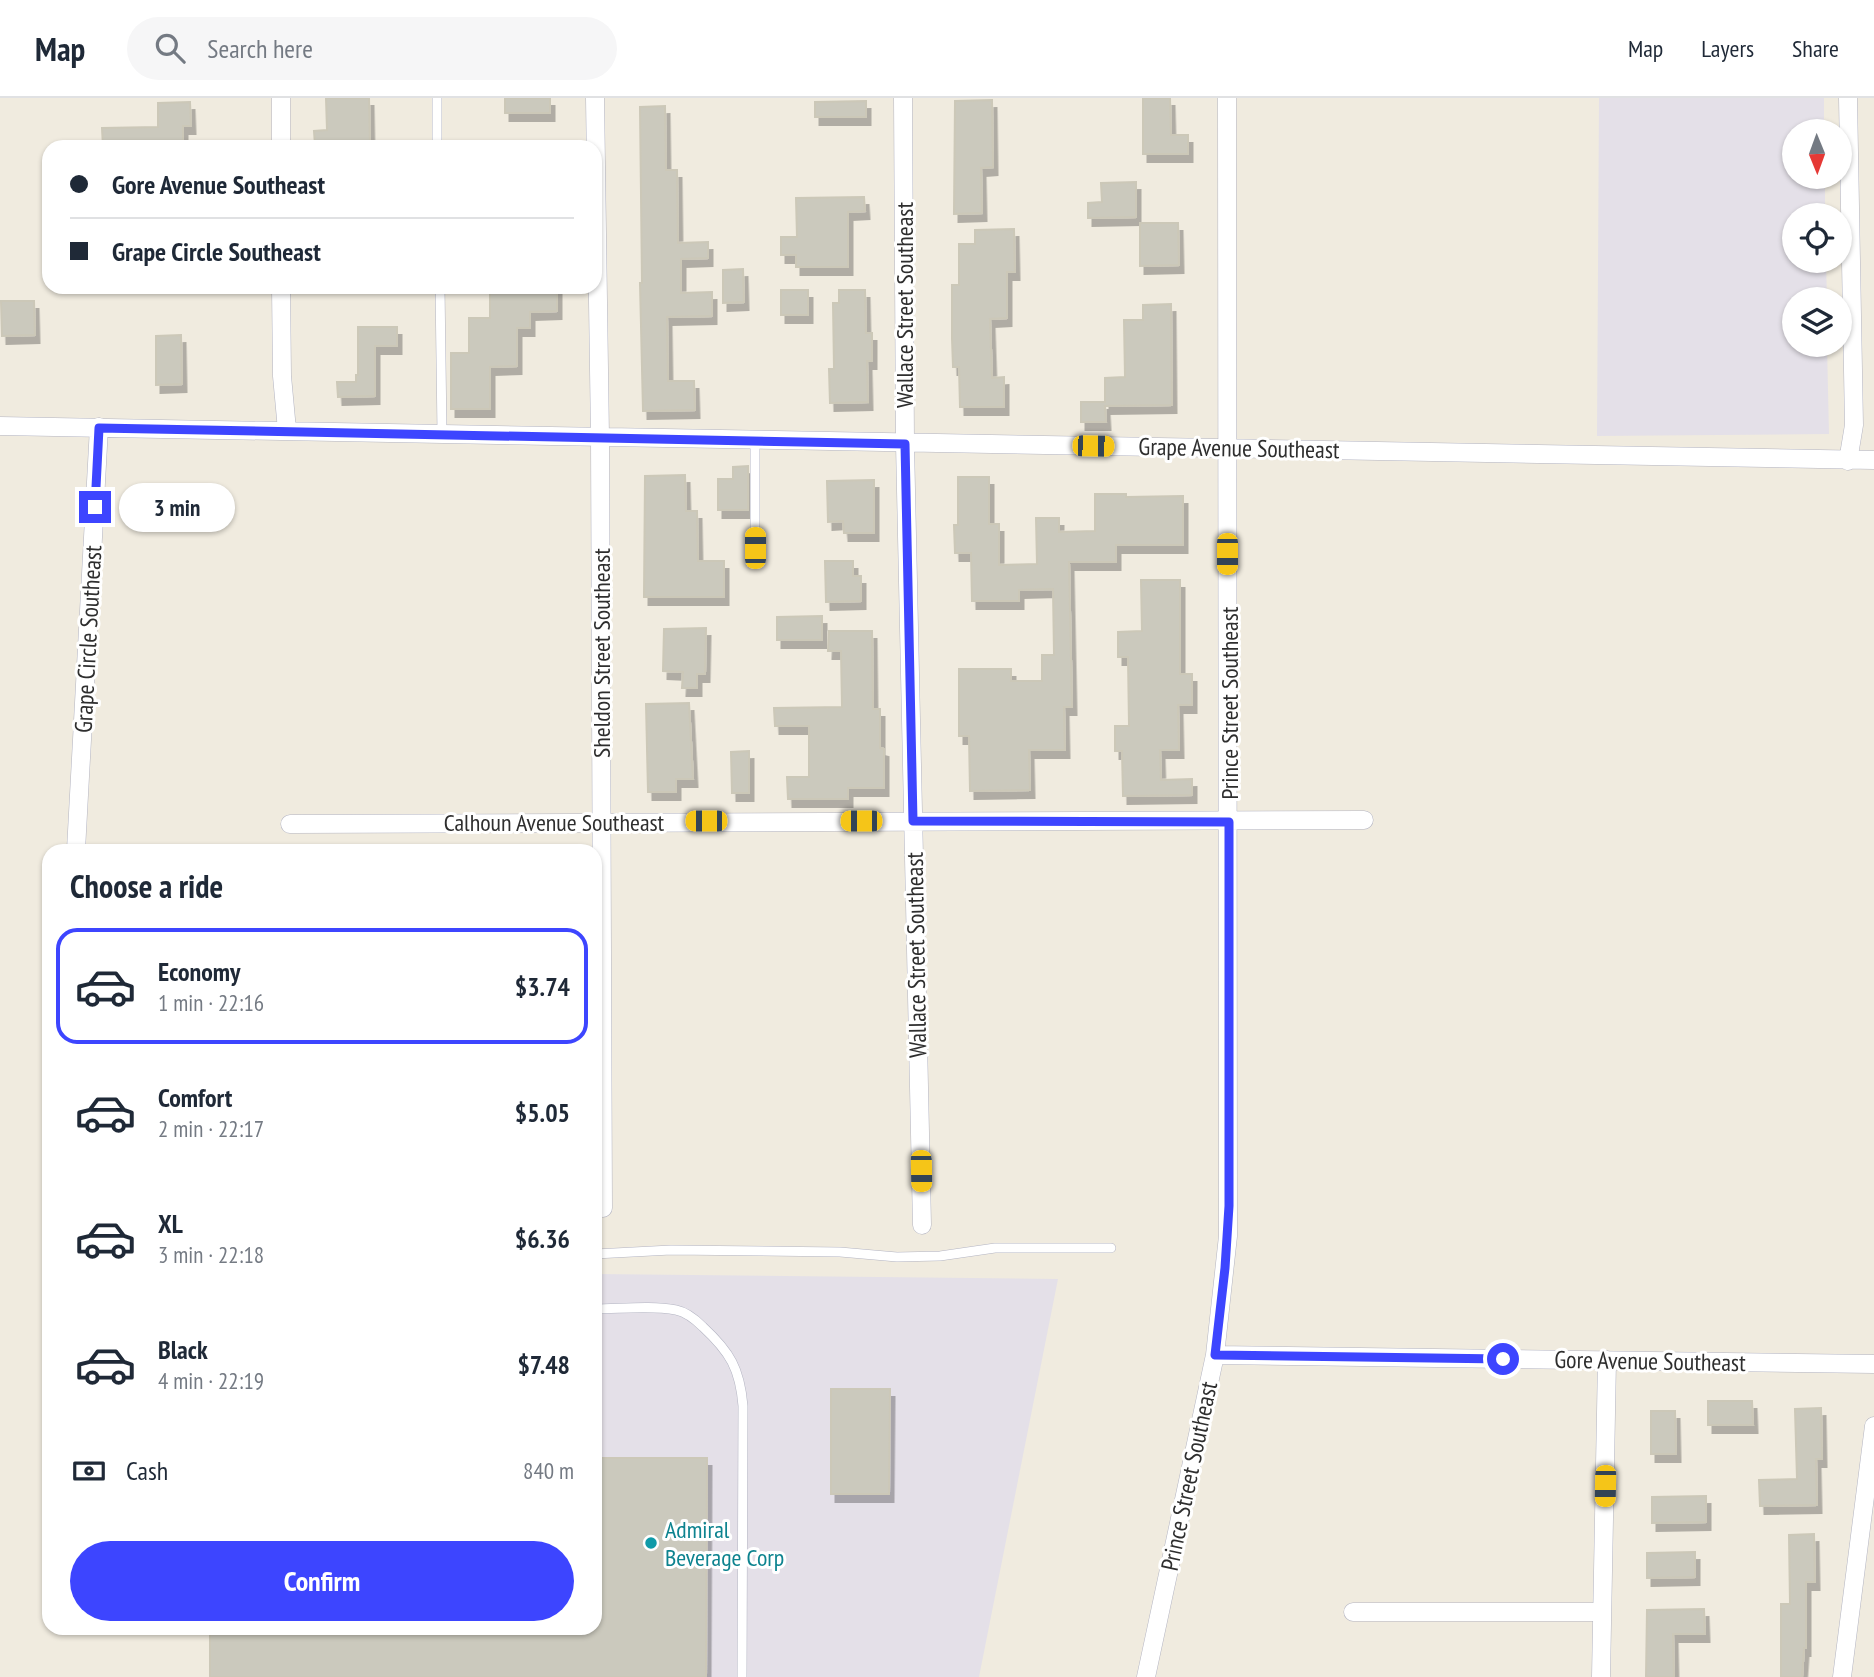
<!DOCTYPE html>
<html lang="en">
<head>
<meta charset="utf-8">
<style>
	body { margin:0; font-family:"PT Sans Narrow",sans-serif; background:#f6f6f7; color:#1f2937; height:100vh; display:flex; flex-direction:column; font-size:26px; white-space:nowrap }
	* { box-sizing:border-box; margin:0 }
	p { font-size:23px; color:#747a83 }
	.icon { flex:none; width:38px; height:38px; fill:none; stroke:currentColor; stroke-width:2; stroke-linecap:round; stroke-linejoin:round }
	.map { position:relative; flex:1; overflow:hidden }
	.drawer { position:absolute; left:42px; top:746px; width:560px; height:791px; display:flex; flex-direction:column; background:#fff; border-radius:21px; box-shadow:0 2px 5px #0004 }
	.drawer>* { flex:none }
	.top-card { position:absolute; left:42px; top:42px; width:560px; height:154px; border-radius:21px; box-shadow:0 2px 5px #0004; display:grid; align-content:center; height:154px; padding:0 28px; background:#fff }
	.needle { width:46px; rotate:179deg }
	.controls { position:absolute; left:1782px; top:21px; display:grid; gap:14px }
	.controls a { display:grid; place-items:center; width:70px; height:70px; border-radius:50%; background:#fff; box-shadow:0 2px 5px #0004; font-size:35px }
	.end { position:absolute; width:32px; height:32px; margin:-16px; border:9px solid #3d45ff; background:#fff; box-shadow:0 0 0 4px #fff }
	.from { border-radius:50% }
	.bubble { position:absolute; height:49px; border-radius:24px; background:#fff; box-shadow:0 2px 5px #0004; font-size:23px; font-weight:700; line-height:49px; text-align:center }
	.car { position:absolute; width:21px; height:42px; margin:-21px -10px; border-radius:9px; box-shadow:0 0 5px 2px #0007; background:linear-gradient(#f5c518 24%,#345 0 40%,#f5c518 0 76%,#345 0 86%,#f5c518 0) }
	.top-card b { display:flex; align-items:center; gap:24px; height:66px; font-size:26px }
	.top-card b+b { border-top:2px solid #e0e1e3 }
	.top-card i { width:18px; height:18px; background:#1f2937 }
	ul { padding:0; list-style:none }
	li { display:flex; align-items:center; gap:21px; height:116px; margin:0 14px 10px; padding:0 14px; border:4px solid transparent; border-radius:21px }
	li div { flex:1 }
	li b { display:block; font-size:26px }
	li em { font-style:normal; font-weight:700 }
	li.active { border-color:#3d45ff }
	li>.icon { width:63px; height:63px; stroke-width:1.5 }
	h2 { padding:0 28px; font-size:32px; line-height:84px }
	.pay { display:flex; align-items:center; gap:18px; height:77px; padding:0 28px; font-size:26px }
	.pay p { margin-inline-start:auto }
	.button { display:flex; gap:14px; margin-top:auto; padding:14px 28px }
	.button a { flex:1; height:80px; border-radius:42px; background:#3d45ff; color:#fff; font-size:28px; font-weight:700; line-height:80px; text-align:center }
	header { display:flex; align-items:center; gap:42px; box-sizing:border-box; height:98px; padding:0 35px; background:#fff; border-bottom:2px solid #e0e1e3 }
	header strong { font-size:33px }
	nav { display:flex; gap:38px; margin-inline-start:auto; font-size:24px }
	.search { width:490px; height:63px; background:#f6f6f7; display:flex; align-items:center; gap:18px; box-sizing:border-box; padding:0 24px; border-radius:38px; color:#747a83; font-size:26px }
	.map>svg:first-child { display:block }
	.industrial { fill:#e4e0e8 }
	.building { fill:#cbc9bd; stroke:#ccc8b8; stroke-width:2; filter:url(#shadow) }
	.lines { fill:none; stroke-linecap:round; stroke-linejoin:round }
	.service-casing { stroke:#b3b4c2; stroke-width:10 }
	.minor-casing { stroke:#b3b4c2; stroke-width:19 }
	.service { stroke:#fff; stroke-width:9 }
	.minor { stroke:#fff; stroke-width:18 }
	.route { stroke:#3d45ff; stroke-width:9 }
	.culture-dot { fill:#0f9aa8; stroke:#fff; stroke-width:2.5 }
	.labels { text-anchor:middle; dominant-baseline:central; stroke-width:6; stroke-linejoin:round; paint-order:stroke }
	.street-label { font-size:24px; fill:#2e2e2e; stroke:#fff }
	.culture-label { font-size:24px; fill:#0d838f; stroke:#fff; text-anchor:start }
</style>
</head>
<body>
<header>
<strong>Map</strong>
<div class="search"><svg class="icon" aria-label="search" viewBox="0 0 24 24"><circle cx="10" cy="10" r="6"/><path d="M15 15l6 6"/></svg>Search here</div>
<nav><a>Map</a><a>Layers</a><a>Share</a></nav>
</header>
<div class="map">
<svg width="1874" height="1579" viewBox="0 0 1874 1579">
	<defs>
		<filter id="shadow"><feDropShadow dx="4.5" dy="8" stdDeviation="0" flood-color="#0004"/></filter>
	</defs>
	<rect width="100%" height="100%" fill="#f0ebdf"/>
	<path class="industrial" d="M1599 0H1824V33H1794V79H1825V117H1794V163H1826L1827 201H1794V247H1827L1829 336 1597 338Z
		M595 1176 1058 1181 979 1579H210V1530H595Z"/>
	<path class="building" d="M326 0H369L370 49 315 47 314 33 327 32Z
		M505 0H550V15H505Z
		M1143 0H1170L1171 37H1188V56H1143Z
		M992 2 993 69 981 70 982 115 954 116 955 3Z
		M866 3V19H815V4Z
		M190 4 191 28H183V49H103L102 30 158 29V5Z
		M665 8 666 72H677L678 145 708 144V160L681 161V195L712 194V218L667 219 668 283H694L695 312 643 313 640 185H642L640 9Z
		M1136 84V119L1088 120V105L1102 104 1101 85Z
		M864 99 865 113 848 114V169H796V157H781V139H797L796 100Z
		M1140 125H1178L1179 167 1140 168Z
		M1014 131 1015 174H1007V220L990 221 992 280 1004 279V309H960L959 269H953L952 240V187H959V146H975V132Z
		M743 171 744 204 723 205V172Z
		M490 189H557V213L530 214V230H517V268L490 269V311H451V255H469V220H490Z
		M781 192H808V217H781Z
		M839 192H865L866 235H872V263H867L868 304 830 305 829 271H834L833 205H839Z
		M1 203H34L35 237 2 238Z
		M1171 206 1172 307 1105 308 1106 324H1081V304H1105V280L1125 279 1124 222H1143V207Z
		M358 229H397V248H375V298L338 299 337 284H356V277H358Z
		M181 237 182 286 156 287V238Z
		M748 368V412H718V381H733V369Z
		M685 377 686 413H697L698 463H724V499H644L645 378Z
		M958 379H989V426H999V467L1037 466 1036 420H1059V434L1095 433V396H1126V399L1183 398V447H1116V464H1069L1072 609H1064L1065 652H1029L1030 692 970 693 969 638H959V571H1011V583H1042V557H1054L1053 491 1019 492V503H972L971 455H955L954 427H958Z
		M874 382V435H844L843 423 828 424 827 383Z
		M825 463H853V478H861V503L826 504Z
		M1141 482H1180V576H1192V607H1178L1179 652H1160L1161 682 1192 681V697L1123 698 1122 653H1115V628H1129L1128 559H1118V534L1142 533Z
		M822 518V542H777V519Z
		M706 530 705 576H697V590H682L683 574 663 573 664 531Z
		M829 533H872L873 611H880V650L884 651V690H848V701H788L787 679H809V628H775L774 610 842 609 841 553H828Z
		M689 605 693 681H676V694H648L646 606Z
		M749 653V695H732L731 654Z
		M831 1291H890L889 1396H831Z
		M1708 1303H1752L1753 1327H1708Z
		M1821 1310 1822 1361H1816L1817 1407 1760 1408 1759 1382 1797 1381 1795 1311Z
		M1651 1313H1675L1676 1356H1651Z
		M595 1360H707L706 1579H210V1530H595Z
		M1706 1398V1424L1652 1425V1399Z
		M1814 1436 1815 1484H1806V1550H1804L1802 1579H1781V1506H1790L1789 1437Z
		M1695 1454V1479L1647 1480V1455Z
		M1704 1511 1705 1536H1673L1674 1579H1646L1647 1512Z"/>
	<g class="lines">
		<g class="service-casing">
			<path id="service" d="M437 0V49
				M440 189 442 335
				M755 342V450
				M595 1156 671 1152 840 1154 897 1159 940 1158 995 1150H1111
				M595 1211C619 1211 652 1207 676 1212 686 1214 696 1222 703 1229 730 1254 740 1271 743 1308L742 1579"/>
		</g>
		<g class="minor-casing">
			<path id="minor" d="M595 0 600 339 603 1110
				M903 0 905 346 922 1127
				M281 49V0
				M281 189 282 278 287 332
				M0 328 1874 362
				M1848 363 1854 327 1848 0
				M290 726 1364 722
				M76 752 99 329
				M1215 1257 1874 1266
				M1353 1514H1602
				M1146 1579 1215 1257 1228 1138 1227 0
				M1601 1579 1607 1262
				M1842 1579 1874 1328"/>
		</g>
		<use href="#service" class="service"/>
		<use href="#minor" class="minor"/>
	</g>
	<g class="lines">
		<path class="route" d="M95 409 99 330 905 346 913 723 1229 724V1108L1225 1170 1215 1257 1503 1261"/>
	</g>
	<circle class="culture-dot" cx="651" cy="1445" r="7"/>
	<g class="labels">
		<g class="street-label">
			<text transform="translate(904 207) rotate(-90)">Wallace Street Southeast</text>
			<text transform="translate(1239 350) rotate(1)">Grape Avenue Southeast</text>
			<text transform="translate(88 541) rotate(-87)">Grape Circle Southeast</text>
			<text transform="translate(601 555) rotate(-90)">Sheldon Street Southeast</text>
			<text transform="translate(1229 605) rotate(-90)">Prince Street Southeast</text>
			<text x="554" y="724">Calhoun Avenue Southeast</text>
			<text transform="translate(916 857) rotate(-91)">Wallace Street Southeast</text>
			<text transform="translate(1650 1263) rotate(1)">Gore Avenue Southeast</text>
			<text transform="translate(1189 1378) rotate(-78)">Prince Street Southeast</text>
		</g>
		<g class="culture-label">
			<text x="665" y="1431">Admiral<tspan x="665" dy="28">Beverage Corp</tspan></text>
		</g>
	</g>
</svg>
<div class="controls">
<a><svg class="needle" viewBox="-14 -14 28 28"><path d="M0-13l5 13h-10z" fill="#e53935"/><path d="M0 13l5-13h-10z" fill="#747a83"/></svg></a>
<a><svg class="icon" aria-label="locate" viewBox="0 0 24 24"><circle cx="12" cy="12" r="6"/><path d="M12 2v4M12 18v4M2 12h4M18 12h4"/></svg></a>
<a><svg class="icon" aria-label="layers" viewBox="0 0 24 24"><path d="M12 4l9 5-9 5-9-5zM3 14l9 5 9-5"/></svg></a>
</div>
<i class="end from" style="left:1503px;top:1261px"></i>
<i class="end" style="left:95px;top:409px"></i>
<div class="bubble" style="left:119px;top:385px;width:116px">3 min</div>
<i class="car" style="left:1093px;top:348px;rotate:91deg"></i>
<i class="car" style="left:755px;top:450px;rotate:0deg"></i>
<i class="car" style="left:1227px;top:456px;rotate:180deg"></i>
<i class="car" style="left:706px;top:723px;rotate:270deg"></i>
<i class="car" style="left:861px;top:723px;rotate:270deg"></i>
<i class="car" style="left:921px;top:1073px;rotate:179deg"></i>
<i class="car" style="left:1605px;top:1388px;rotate:181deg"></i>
<div class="top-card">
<b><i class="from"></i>Gore Avenue Southeast</b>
<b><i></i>Grape Circle Southeast</b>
</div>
<section class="drawer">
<h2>Choose a ride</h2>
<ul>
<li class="active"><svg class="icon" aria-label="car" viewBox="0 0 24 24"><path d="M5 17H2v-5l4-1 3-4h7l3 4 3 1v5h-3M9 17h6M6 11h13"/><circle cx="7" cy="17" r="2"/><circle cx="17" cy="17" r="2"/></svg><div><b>Economy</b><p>1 min · 22:16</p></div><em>$3.74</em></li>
<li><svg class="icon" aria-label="car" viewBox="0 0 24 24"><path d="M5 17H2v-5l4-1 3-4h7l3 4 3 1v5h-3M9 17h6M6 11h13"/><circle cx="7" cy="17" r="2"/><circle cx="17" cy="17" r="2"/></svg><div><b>Comfort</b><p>2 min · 22:17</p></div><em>$5.05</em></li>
<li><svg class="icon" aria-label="car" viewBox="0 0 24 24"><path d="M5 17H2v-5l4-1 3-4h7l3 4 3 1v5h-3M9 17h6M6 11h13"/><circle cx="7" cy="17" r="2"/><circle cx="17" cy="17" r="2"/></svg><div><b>XL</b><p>3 min · 22:18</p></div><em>$6.36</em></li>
<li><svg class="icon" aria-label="car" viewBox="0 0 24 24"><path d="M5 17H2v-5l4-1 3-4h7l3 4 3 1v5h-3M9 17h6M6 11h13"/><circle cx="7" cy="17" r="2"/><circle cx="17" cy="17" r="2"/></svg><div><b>Black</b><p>4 min · 22:19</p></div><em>$7.48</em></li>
</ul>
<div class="pay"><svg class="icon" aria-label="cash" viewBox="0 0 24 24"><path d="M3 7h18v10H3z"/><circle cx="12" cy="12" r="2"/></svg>Cash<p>840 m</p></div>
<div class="button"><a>Confirm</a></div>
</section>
</div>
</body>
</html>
